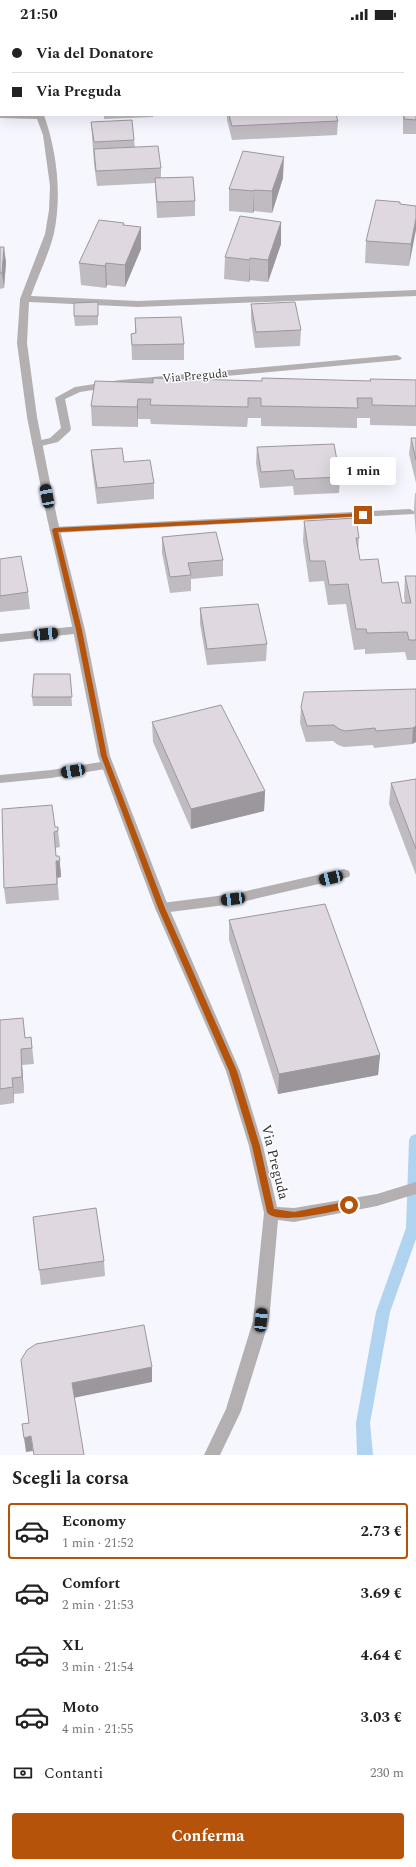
<!DOCTYPE html>
<html lang="it">
<head>
<meta charset="utf-8">
<style>
	body { margin:0; font-family:Spectral,serif; background:#f6f6f6; color:#222; height:100vh; display:flex; flex-direction:column; font-size:15px; white-space:nowrap }
	* { box-sizing:border-box; margin:0 }
	p { font-size:13px; color:#767676 }
	.icon { flex:none; width:22px; height:22px; fill:none; stroke:currentColor; stroke-width:2; stroke-linecap:round; stroke-linejoin:round }
	.map { position:relative; height:1427px; overflow:hidden }
	.sheet { display:flex; flex-direction:column; background:#fff; flex:1 }
	.sheet>* { flex:none }
	.hud { position:absolute; left:0px; top:0px; width:416px; height:88px; box-shadow:0 4px 16px #0002; display:grid; align-content:center; height:88px; padding:0 12px; background:#fff }
	.end { position:absolute; width:18px; height:18px; margin:-9px; border:5px solid #b45309; background:#fff; box-shadow:0 0 0 2px #fff }
	.from { border-radius:50% }
	.bubble { position:absolute; height:28px; border-radius:4px; background:#fff; box-shadow:0 4px 16px #0002; font-size:13px; font-weight:700; line-height:28px; text-align:center }
	.car { position:absolute; width:12px; height:24px; margin:-12px -6px; border-radius:5px; box-shadow:0 0 3px 1px #0007; background:linear-gradient(#222 24%,#8ab4d8 0 40%,#222 0 76%,#8ab4d8 0 86%,#222 0) }
	.hud b { display:flex; align-items:center; gap:14px; height:38px; font-size:15px }
	.hud b+b { border-top:1px solid #e0e0e0 }
	.hud i { width:10px; height:10px; background:#222 }
	ul { padding:0; list-style:none }
	li { display:flex; align-items:center; gap:12px; height:56px; margin:0 8px 6px; padding:0 4px; border:2px solid transparent; border-radius:4px }
	li div { flex:1 }
	li b { display:block; font-size:15px }
	li em { font-style:normal; font-weight:700 }
	li.active { border-color:#b45309 }
	li>.icon { width:36px; height:36px; stroke-width:1.5 }
	h2 { padding:0 12px; font-size:18px; line-height:48px }
	.pay { display:flex; align-items:center; gap:10px; height:44px; padding:0 12px; font-size:15px }
	.pay p { margin-inline-start:auto }
	.action { display:flex; gap:8px; margin-top:auto; padding:8px 12px }
	.action a { flex:1; height:46px; border-radius:4px; background:#b45309; color:#fff; font-size:16px; font-weight:700; line-height:46px; text-align:center }
	.status { display:flex; justify-content:space-between; align-items:center; height:28px; padding:0 20px; background:#fff; direction:ltr }
	.status svg { height:11px; fill:currentColor }
	.map>svg:first-child { display:block }
	.lines { fill:none; stroke-linecap:round; stroke-linejoin:round }
	.stream { fill:#b0d3f0; fill-rule:evenodd }
	.lane { fill:#b4afb0; fill-rule:evenodd }
	.street { fill:#b4afb0; fill-rule:evenodd }
	.wall { fill:#c0bac1 }
	.shaded-wall { fill:#9c979d }
	.building { fill:#dfd8e0; stroke:#9c979d }
	.route { fill:#b45309 }
	.labels { text-anchor:middle; dominant-baseline:central; stroke-width:3; stroke-linejoin:round; paint-order:stroke }
	.street-label { font-size:12px; fill:#303034; stroke:#fff }
	.near-street-label { font-size:14px; fill:#303034; stroke:#fff }
</style>
</head>
<body>
<div class="status"><b>21:50</b><svg viewBox="0 0 49 12"><path d="M0 12V9h3v3zM5 12V6h3v6zM10 12V3h3v9zM15 12V0h3v12zM26 1h20v11H26zM47 4h2v5h-2z"/></svg></div>
<div class="map">
<svg width="416" height="1427" viewBox="0 0 416 1427">
	<rect width="100%" height="100%" fill="#f6f7fe"/>
	<g class="lines">
		<path class="stream" d="M416 1106V1211L390 1284 370 1395 373 1427H357L356 1395 376 1284 406 1200 409 1112 411 1108Z"/>
		<path class="lane" d="M250 0H258V1H250Z
			M397 327 402 330 400 332 120 358 80 364 65 371 71 401 70 403 58 414 37 419 32 416 33 414 50 410 61 400 55 370 75 359 120 352Z
			M410 481 415 484 414 486 54 505 49 502 54 499Z
			M79 598 83 599 85 602 83 605 0 614V606Z
			M107 733 111 734 113 737 111 740 51 750 0 755V747L51 742Z
			M344 841 349 843 350 846 349 849 233 876 162 885 157 884 155 880 157 876 162 875 233 866Z"/>
		<path class="street" d="M22 0H30V1H22Z
			M0 86 1 87H44C57 124 62 166 54 205 49 226 38 248 31 268L138 273 416 262V268L138 279 29 274 27 315 37 389 57 490 85 602 110 728 169 880 240 1043 263 1118 277 1179 294 1180 377 1166 416 1154V1166L377 1178 294 1194 278 1192 269 1293 241 1383 220 1427H204L226 1381 253 1293 264 1185 249 1118 226 1043 155 880 98 728 73 602 47 490 27 389 17 315 20 271 45 206 49 182 50 158 43 107 37 91 0 90Z"/>
	</g>
	<path class="wall" d="M57 0H104V1H57Z
		M416 68V106H403V87H415Z
		M104 87H153V89L104 91Z
		M227 87H336L338 93 337 107 232 112 227 92Z
		M91 94 134 112 135 119 161 140V150L195 173V188L157 190 155 155 97 158 94 136Z
		M283 150 272 185 254 183 253 185 229 183V161Z
		M400 176 416 178 409 238 365 235 366 213Z
		M281 194V216L268 254 250 252 249 254 224 251 225 229Z
		M124 195V197L141 221 125 259 107 257 106 260 81 257 79 235Z
		M0 219 6 234 4 260 0 261Z
		M98 274V297L75 298 74 288Z
		M251 276 301 302 300 318 255 320 251 292Z
		M135 290 184 316V332H132L131 306 135 305Z
		M416 352V398L370 397V390H357V400L261 398V390H248L247 399 151 396 150 391H138V399L92 398 91 378 153 355 262 353H370Z
		M411 410H416V455L409 426Z
		M257 419 340 449 339 465 294 467 293 458 260 460 256 435Z
		M91 422 124 434 154 455V471L97 476 92 438Z
		M415 465H416V508L414 481Z
		M304 493 359 510 358 524 360 532 402 575H405L404 569 405 548H416V632H407L405 624 365 626V621L354 622 346 576 328 577 324 553 309 554 303 513Z
		M162 509 223 532V548L191 551V563L170 565 162 525Z
		M0 531 28 564 30 581 0 584Z
		M200 580 267 616 266 633 207 637 200 596Z
		M70 646 72 678H33L32 669Z
		M416 661V714L412 716 374 720 373 717 344 719 338 717 333 713 306 714 300 695 301 679Z
		M152 694 265 763 264 783 191 801 153 714Z
		M416 751V847L389 776 391 755Z
		M55 799 58 803 60 819 55 820 56 828H59L61 844V849L57 850 59 872 6 876 4 860Z
		M229 892 380 1027 378 1047 278 1066 229 912Z
		M0 992 25 1010 31 1009 34 1036 22 1037 24 1065 14 1066V1075L0 1077Z
		M33 1189 104 1233 105 1248 41 1257Z"/>
	<path class="shaded-wall" d="M415 24H416V45H415Z
		M1 44V63L0 68V48Z
		M284 129 283 150 272 185V163Z
		M254 162V183L253 185 254 163Z
		M416 190V202L409 238 411 216Z
		M281 194V216L268 254V232Z
		M141 199V221L125 259V237Z
		M4 219 6 234 4 260 2 245Z
		M250 230V252L249 254 250 232Z
		M106 235 107 257 106 260 105 238Z
		M138 371V399L137 379Z
		M416 698V714L412 716 413 700Z
		M265 763 264 783 191 801V781Z
		M59 828 61 849 57 850 59 872 56 833Z
		M21 1021 22 1037 24 1065 22 1049Z
		M380 1027 378 1047 278 1066 279 1046Z
		M12 1050 14 1066V1075L13 1059Z
		M152 1339V1354L73 1370 72 1355Z
		M31 1408 33 1423 26 1424 24 1410Z"/>
	<path class="building" d="M279 0H309V1H279Z
		M363 0H416V24H415V1H364Z
		M0 37H1V44L0 48Z
		M415 68H416V92L404 91V87H415Z
		M229 87H336L338 93 232 98Z
		M132 92 134 112 94 114 91 94Z
		M158 118 161 140 96 143 94 121Z
		M243 123 284 129 272 163 254 162V163L229 161Z
		M193 149 195 173 157 174 155 150Z
		M376 172 400 174V176L416 178V190L411 216 366 213Z
		M240 188 281 194 268 232 250 230V232L225 229Z
		M99 192 124 195 123 197 141 199 125 237 106 235 105 238 79 235Z
		M0 219H4L2 245H0Z
		M98 274V288H74V275Z
		M295 274 301 302 256 304 251 276Z
		M181 289 184 316 132 317 131 306 136 305 135 290Z
		M153 350 262 353V350L371 353 370 351 416 352V378L372 377V370H357L358 380 261 378V370H248V379L150 377 151 371H138L137 379 91 378 95 353 153 355Z
		M411 410H416V432Z
		M334 416 340 449 295 451 293 442 261 444 257 419Z
		M122 420 124 434 150 432 154 455 97 460 91 422Z
		M356 490 359 510H356L360 532 378 531 382 555 398 554 402 575H411L405 548H416V612H409L407 604 367 605 366 601H356L348 556 329 557 325 533H310L304 493Z
		M216 504 223 532 188 535 191 547 170 549 162 509Z
		M21 528 28 564 0 568V531Z
		M258 576 267 616 207 621 200 580Z
		M34 646H70L72 669H32Z
		M416 661V698L413 700 376 703 375 700 345 703 339 701 334 697 307 698 301 679 304 664Z
		M221 677 265 763 191 781 152 694Z
		M416 751V821L391 755Z
		M52 777 55 799H58V803L54 804 56 828H59L60 833H56L57 856 4 860 2 781Z
		M325 876 380 1027 279 1046 229 892Z
		M23 990 25 1010 31 1009 32 1020 21 1021 22 1049 12 1050 13 1059 0 1061V992Z
		M96 1180 104 1233 39 1242 33 1189Z
		M144 1297 152 1339 72 1355 84 1427H34L31 1408 24 1410 22 1396 29 1395 21 1332 27 1322 36 1316Z"/>
	<path class="route" d="M363 485H365V488L58 504 82 602 107 728 165 880 237 1043 260 1118 274 1181 294 1184 349 1173 353 1177 349 1180C335 1183 275 1198 267 1184L252 1118 229 1043 158 880 101 728 76 602 52 502 54 500Z"/>
	<g class="labels">
		<g class="street-label">
			<text transform="translate(195 348) rotate(-5)">Via Preguda</text>
		</g>
		<g class="near-street-label">
			<text transform="translate(275 1134) rotate(76)">Via Preguda</text>
		</g>
	</g>
</svg>
<i class="end from" style="left:349px;top:1177px"></i>
<i class="end" style="left:363px;top:487px"></i>
<div class="bubble" style="left:330px;top:429px;width:66px">1 min</div>
<i class="car" style="left:47px;top:468px;rotate:349deg"></i>
<i class="car" style="left:46px;top:606px;rotate:85deg"></i>
<i class="car" style="left:73px;top:743px;rotate:260deg"></i>
<i class="car" style="left:331px;top:850px;rotate:257deg"></i>
<i class="car" style="left:233px;top:871px;rotate:263deg"></i>
<i class="car" style="left:261px;top:1292px;rotate:6deg"></i>
<div class="hud">
<b><i class="from"></i>Via del Donatore</b>
<b><i></i>Via Preguda</b>
</div>
</div>
<section class="sheet">
<h2>Scegli la corsa</h2>
<ul>
<li class="active"><svg class="icon" aria-label="car" viewBox="0 0 24 24"><path d="M5 17H2v-5l4-1 3-4h7l3 4 3 1v5h-3M9 17h6M6 11h13"/><circle cx="7" cy="17" r="2"/><circle cx="17" cy="17" r="2"/></svg><div><b>Economy</b><p>1 min · 21:52</p></div><em>2.73 €</em></li>
<li><svg class="icon" aria-label="car" viewBox="0 0 24 24"><path d="M5 17H2v-5l4-1 3-4h7l3 4 3 1v5h-3M9 17h6M6 11h13"/><circle cx="7" cy="17" r="2"/><circle cx="17" cy="17" r="2"/></svg><div><b>Comfort</b><p>2 min · 21:53</p></div><em>3.69 €</em></li>
<li><svg class="icon" aria-label="car" viewBox="0 0 24 24"><path d="M5 17H2v-5l4-1 3-4h7l3 4 3 1v5h-3M9 17h6M6 11h13"/><circle cx="7" cy="17" r="2"/><circle cx="17" cy="17" r="2"/></svg><div><b>XL</b><p>3 min · 21:54</p></div><em>4.64 €</em></li>
<li><svg class="icon" aria-label="car" viewBox="0 0 24 24"><path d="M5 17H2v-5l4-1 3-4h7l3 4 3 1v5h-3M9 17h6M6 11h13"/><circle cx="7" cy="17" r="2"/><circle cx="17" cy="17" r="2"/></svg><div><b>Moto</b><p>4 min · 21:55</p></div><em>3.03 €</em></li>
</ul>
<div class="pay"><svg class="icon" aria-label="cash" viewBox="0 0 24 24"><path d="M3 7h18v10H3z"/><circle cx="12" cy="12" r="2"/></svg>Contanti<p>230 m</p></div>
<div class="action"><a>Conferma</a></div>
</section>
</body>
</html>
